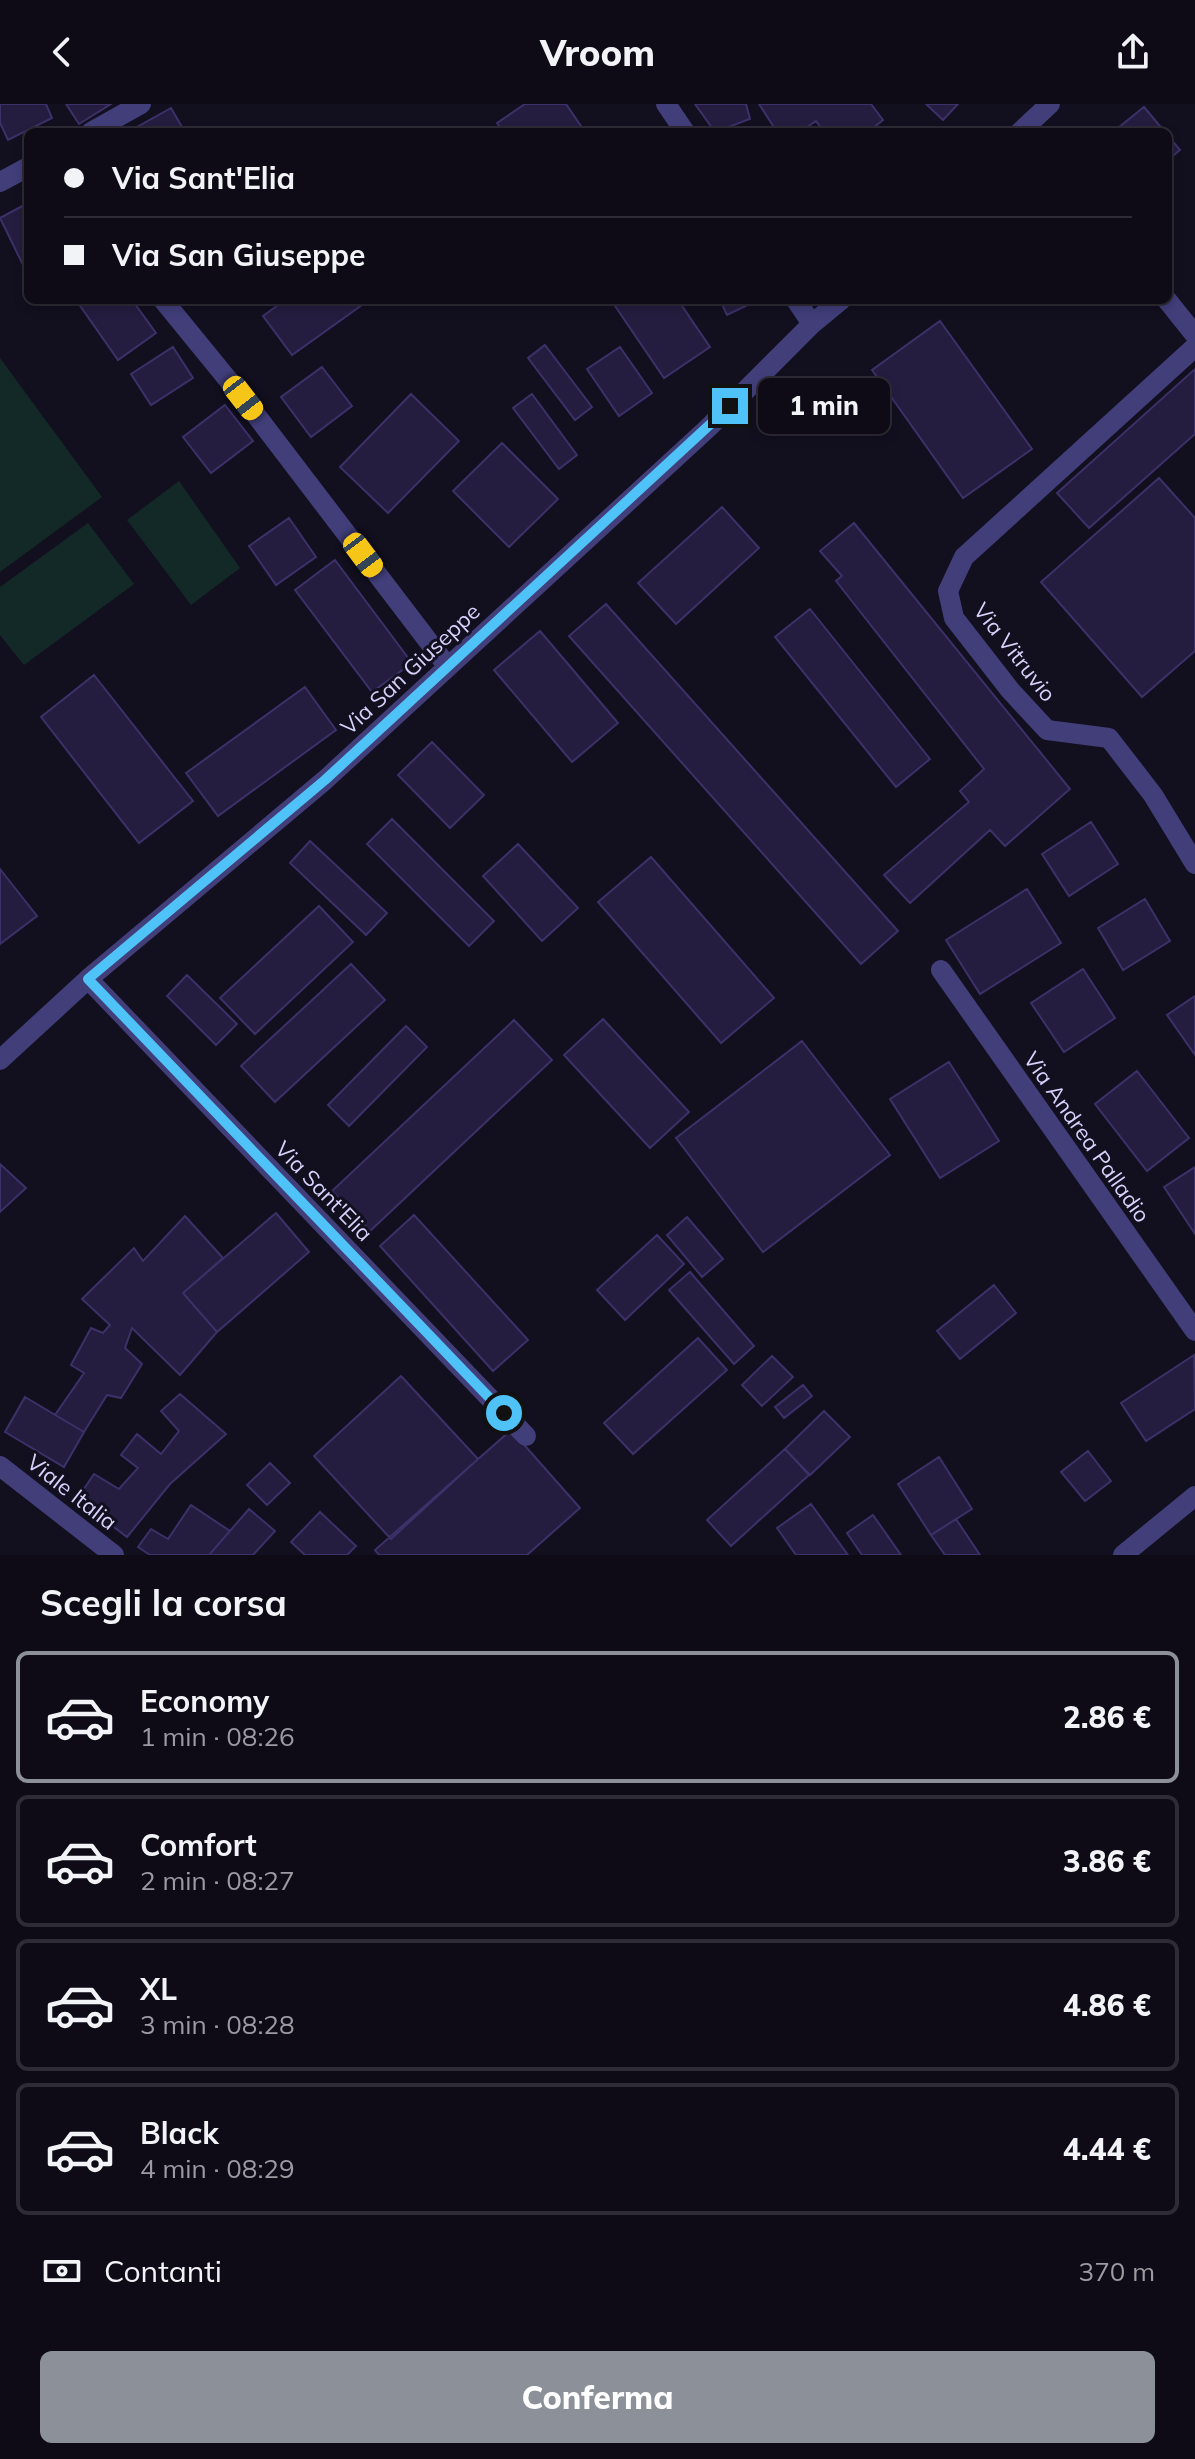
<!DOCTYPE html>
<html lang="it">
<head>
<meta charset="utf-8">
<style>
	body { margin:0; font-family:Mulish,sans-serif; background:#171420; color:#f1f3f6; height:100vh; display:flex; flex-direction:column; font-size:30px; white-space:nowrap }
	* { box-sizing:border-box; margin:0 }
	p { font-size:26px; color:#9b9ba1 }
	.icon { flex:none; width:44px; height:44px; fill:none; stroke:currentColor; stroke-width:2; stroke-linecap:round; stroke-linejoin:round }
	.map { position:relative; height:1451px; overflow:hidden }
	.details { display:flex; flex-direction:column; background:#0e0b17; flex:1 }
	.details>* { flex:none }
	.top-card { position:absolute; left:24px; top:24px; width:1148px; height:176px; border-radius:12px; box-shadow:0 4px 12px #0003,0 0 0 2px #2e2b36; display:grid; align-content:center; height:176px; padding:0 40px; background:#0e0b17 }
	.end { position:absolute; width:36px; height:36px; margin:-18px; border:10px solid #4fc3f7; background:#111; box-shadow:0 0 0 4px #111 }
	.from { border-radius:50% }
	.bubble { position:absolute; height:56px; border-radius:12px; background:#0e0b17; box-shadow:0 4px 12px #0003,0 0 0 2px #2e2b36; font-size:26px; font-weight:800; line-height:56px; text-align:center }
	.car { position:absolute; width:24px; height:48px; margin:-24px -12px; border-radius:10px; box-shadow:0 0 6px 2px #0007; background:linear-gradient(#f5c518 24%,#345 0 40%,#f5c518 0 76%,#345 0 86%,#f5c518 0) }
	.top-card b { display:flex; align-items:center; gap:28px; height:76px; font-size:30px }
	.top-card b+b { border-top:2px solid #2e2b36 }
	.top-card i { width:20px; height:20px; background:#f1f3f6 }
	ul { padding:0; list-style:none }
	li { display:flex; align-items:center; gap:24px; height:132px; margin:0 16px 12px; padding:0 24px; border:4px solid #2e2b36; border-radius:12px }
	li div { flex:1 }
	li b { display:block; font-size:30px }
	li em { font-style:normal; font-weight:800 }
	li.on { border-color:#8c9099 }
	li>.icon { width:72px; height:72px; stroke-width:1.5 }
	h2 { padding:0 40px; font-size:36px; line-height:96px }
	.pay { display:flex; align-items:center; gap:20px; height:88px; padding:0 40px; font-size:30px }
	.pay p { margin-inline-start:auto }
	.primary-button { display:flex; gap:16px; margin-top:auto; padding:16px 40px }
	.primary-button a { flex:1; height:92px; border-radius:12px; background:#8c9099; color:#fff; font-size:32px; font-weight:800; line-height:92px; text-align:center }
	header { display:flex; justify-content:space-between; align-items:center; height:104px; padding:0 40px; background:#0e0b17; font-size:36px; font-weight:800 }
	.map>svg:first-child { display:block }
	.green { fill:#132928 }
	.building { fill:#241d3f; stroke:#3c3168; stroke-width:2 }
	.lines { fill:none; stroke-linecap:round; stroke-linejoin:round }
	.minor { stroke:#413e7a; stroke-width:20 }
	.tertiary { stroke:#413e7a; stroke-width:20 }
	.route { stroke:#4fc3f7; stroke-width:10 }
	.labels { text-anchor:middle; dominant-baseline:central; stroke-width:6; stroke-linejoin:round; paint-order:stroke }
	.street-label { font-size:22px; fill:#d7d2fb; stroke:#120f1f }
</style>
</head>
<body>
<header><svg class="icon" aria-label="back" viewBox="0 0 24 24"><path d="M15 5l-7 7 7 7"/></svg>Vroom<svg class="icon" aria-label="share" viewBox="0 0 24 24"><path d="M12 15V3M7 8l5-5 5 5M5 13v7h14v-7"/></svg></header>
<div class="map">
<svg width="1195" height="1451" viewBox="0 0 1195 1451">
	<rect width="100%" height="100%" fill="#120f1f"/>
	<path class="green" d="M0 254 102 393 0 468Z
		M179 377 240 464 191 501 127 416Z
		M88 419 134 480 24 561 0 531V483Z"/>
	<path class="building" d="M0 0H46L52 14 8 36 0 19Z
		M66 0H111L79 20Z
		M525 0H566L585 28H503L497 19Z
		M695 0H746L750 15 715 28Z
		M759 0H871L883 16 868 28H824L816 17 800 28H777Z
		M926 0H958L943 16Z
		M1144 3 1165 28H1113Z
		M171 4 185 28H128Z
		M1168 32 1180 46 1168 56Z
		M28 99V159L23 161 0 114Z
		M76 196H132L156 229 118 256Z
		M285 196H369L292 251 263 212Z
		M611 196H678L710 243 664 274Z
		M720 196H751L752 199 727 211Z
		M940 217 1032 345 963 394 872 266Z
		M545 241 592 303 575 316 528 254Z
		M173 243 193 274 151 301 131 270Z
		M620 243 652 289 619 312 587 265Z
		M322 263 352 302 311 333 281 293Z
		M1195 265V330L1089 424 1057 389Z
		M411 290 459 337 388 409 340 363Z
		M532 290 577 351 559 365 513 304Z
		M225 301 253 337 211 369 183 333Z
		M502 339 558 395 509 443 453 387Z
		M1159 374 1195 414V547L1142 593 1041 478Z
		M722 403 759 444 676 520 638 479Z
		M289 414 316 453 276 481 249 442Z
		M854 419 1070 685 1005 742 990 726 910 799 884 771 969 698 960 687 984 665 836 477 842 472 820 447Z
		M335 456 412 559 372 588 295 486Z
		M606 500 898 827 861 860 569 532Z
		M810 505 930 655 896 683 775 533Z
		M540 527 618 619 572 658 494 566Z
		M94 571 193 697 139 739 41 613Z
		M305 583 336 626 218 712 186 669Z
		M432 638 484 691 450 724 398 671Z
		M392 715 494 817 469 842 367 740Z
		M1091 718 1118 760 1069 792 1042 750Z
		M310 737 387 809 366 831 290 759Z
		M518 740 578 804 542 837 483 772Z
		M651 753 774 894 721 939 598 798Z
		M0 765 37 812 0 840Z
		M1027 785 1061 839 980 890 946 836Z
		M1145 795 1170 837 1123 866 1098 824Z
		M319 802 353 838 255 930 220 894Z
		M351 860 385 896 275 998 241 962Z
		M1083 865 1115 914 1064 948 1031 899Z
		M187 871 237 920 216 941 167 892Z
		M1195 892V951L1167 911Z
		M603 915 689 1008 650 1044 564 951Z
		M514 916 552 956 370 1127 332 1087Z
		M406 922 427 943 349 1022 328 1001Z
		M802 937 890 1051 763 1148 676 1034Z
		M949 958 999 1037 940 1074 890 995Z
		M1137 967 1189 1034 1147 1067 1095 1000Z
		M0 1060 26 1084 0 1108Z
		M1195 1063V1130L1164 1083Z
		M276 1109 309 1148 217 1228 183 1189Z
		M414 1111 528 1236 493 1267 380 1142Z
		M185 1112 223 1154 183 1189 217 1228 180 1271 132 1224 125 1244 142 1260 121 1294 107 1291 84 1328 55 1311 84 1269 71 1261 91 1224 103 1229 110 1221 82 1195 134 1144 143 1157Z
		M687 1113 723 1155 702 1173 667 1131Z
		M657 1131 684 1160 625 1216 597 1186Z
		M690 1168 754 1242 734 1260 669 1186Z
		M994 1181 1016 1209 960 1255 937 1227Z
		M698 1234 727 1266 633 1350 604 1319Z
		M1194 1251 1195 1305 1146 1337 1121 1299Z
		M772 1252 793 1273 762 1302 742 1281Z
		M401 1272 478 1355 391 1435 314 1352Z
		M803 1281 812 1292 784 1314 775 1303Z
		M180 1290 226 1330 170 1380 127 1433 77 1395 94 1370 119 1385 138 1364 121 1351 137 1330 161 1350 179 1327 161 1307Z
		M25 1293 84 1328 64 1363 5 1328Z
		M824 1307 850 1333 810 1371 785 1345Z
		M511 1326 580 1404 527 1451H379L375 1446Z
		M785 1345 809 1371 731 1442 707 1416Z
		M1088 1347 1111 1377 1085 1397 1061 1368Z
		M939 1353 972 1405 931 1431 898 1380Z
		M270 1359 290 1379 267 1401 247 1381Z
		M811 1400 848 1451H796L777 1424Z
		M191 1401 230 1427 209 1451H150L138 1443 151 1425 168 1435Z
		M249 1405 275 1427 253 1451H209Z
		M320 1408 356 1442 347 1451H305L291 1438Z
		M873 1411 901 1451H862L847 1429Z
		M956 1415 980 1451H945L931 1431Z"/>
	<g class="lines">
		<path class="minor" d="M666 0 685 28
			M91 28 141 0
			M1020 28 1050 0
			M0 78 28 63
			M163 196 243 294 448 563
			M796 196 812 220
			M1167 196 1195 231
			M1195 243 964 453 948 487 954 514 1010 586 1047 626 1109 634 1153 691 1195 760
			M941 866 1195 1227
			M88 875 526 1332
			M0 956 88 875 325 676 709 323 812 220 841 196
			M1123 1451 1195 1392"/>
		<path class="tertiary" d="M0 1362 114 1451"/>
	</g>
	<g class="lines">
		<path class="route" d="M504 1309 88 875 325 676 730 302"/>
	</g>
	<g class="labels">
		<g class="street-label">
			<text transform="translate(1015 548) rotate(52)">Via Vitruvio</text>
			<text transform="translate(410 565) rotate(-43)">Via San Giuseppe</text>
			<text transform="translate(1087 1033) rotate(55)">Via Andrea Palladio</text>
			<text transform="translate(324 1087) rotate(46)">Via Sant'Elia</text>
			<text transform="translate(72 1388) rotate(38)">Viale Italia</text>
		</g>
	</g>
</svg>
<i class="end from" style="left:504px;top:1309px"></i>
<i class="end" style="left:730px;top:302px"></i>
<div class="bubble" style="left:758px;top:274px;width:132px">1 min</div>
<i class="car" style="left:243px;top:294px;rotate:142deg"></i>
<i class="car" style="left:363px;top:451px;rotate:143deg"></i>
<div class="top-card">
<b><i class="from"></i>Via Sant'Elia</b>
<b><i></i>Via San Giuseppe</b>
</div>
</div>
<section class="details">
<h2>Scegli la corsa</h2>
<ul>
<li class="on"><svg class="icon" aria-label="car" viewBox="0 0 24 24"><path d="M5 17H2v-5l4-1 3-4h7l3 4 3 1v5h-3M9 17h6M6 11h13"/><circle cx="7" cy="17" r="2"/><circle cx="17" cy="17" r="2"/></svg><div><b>Economy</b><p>1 min · 08:26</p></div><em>2.86 €</em></li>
<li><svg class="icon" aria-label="car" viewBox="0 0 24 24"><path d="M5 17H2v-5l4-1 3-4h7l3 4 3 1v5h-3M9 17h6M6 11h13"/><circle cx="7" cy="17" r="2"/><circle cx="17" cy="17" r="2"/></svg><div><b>Comfort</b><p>2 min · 08:27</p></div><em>3.86 €</em></li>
<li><svg class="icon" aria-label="car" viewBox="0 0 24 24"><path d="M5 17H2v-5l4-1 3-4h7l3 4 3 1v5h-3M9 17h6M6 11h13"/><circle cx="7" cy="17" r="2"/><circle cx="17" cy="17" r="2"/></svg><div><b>XL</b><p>3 min · 08:28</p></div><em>4.86 €</em></li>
<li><svg class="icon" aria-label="car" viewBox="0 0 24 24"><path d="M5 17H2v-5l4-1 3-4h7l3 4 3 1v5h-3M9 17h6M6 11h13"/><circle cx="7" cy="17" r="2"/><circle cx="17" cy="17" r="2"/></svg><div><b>Black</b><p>4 min · 08:29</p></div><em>4.44 €</em></li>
</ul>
<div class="pay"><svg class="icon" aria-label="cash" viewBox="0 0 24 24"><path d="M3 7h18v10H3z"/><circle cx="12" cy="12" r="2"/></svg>Contanti<p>370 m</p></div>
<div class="primary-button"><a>Conferma</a></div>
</section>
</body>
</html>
